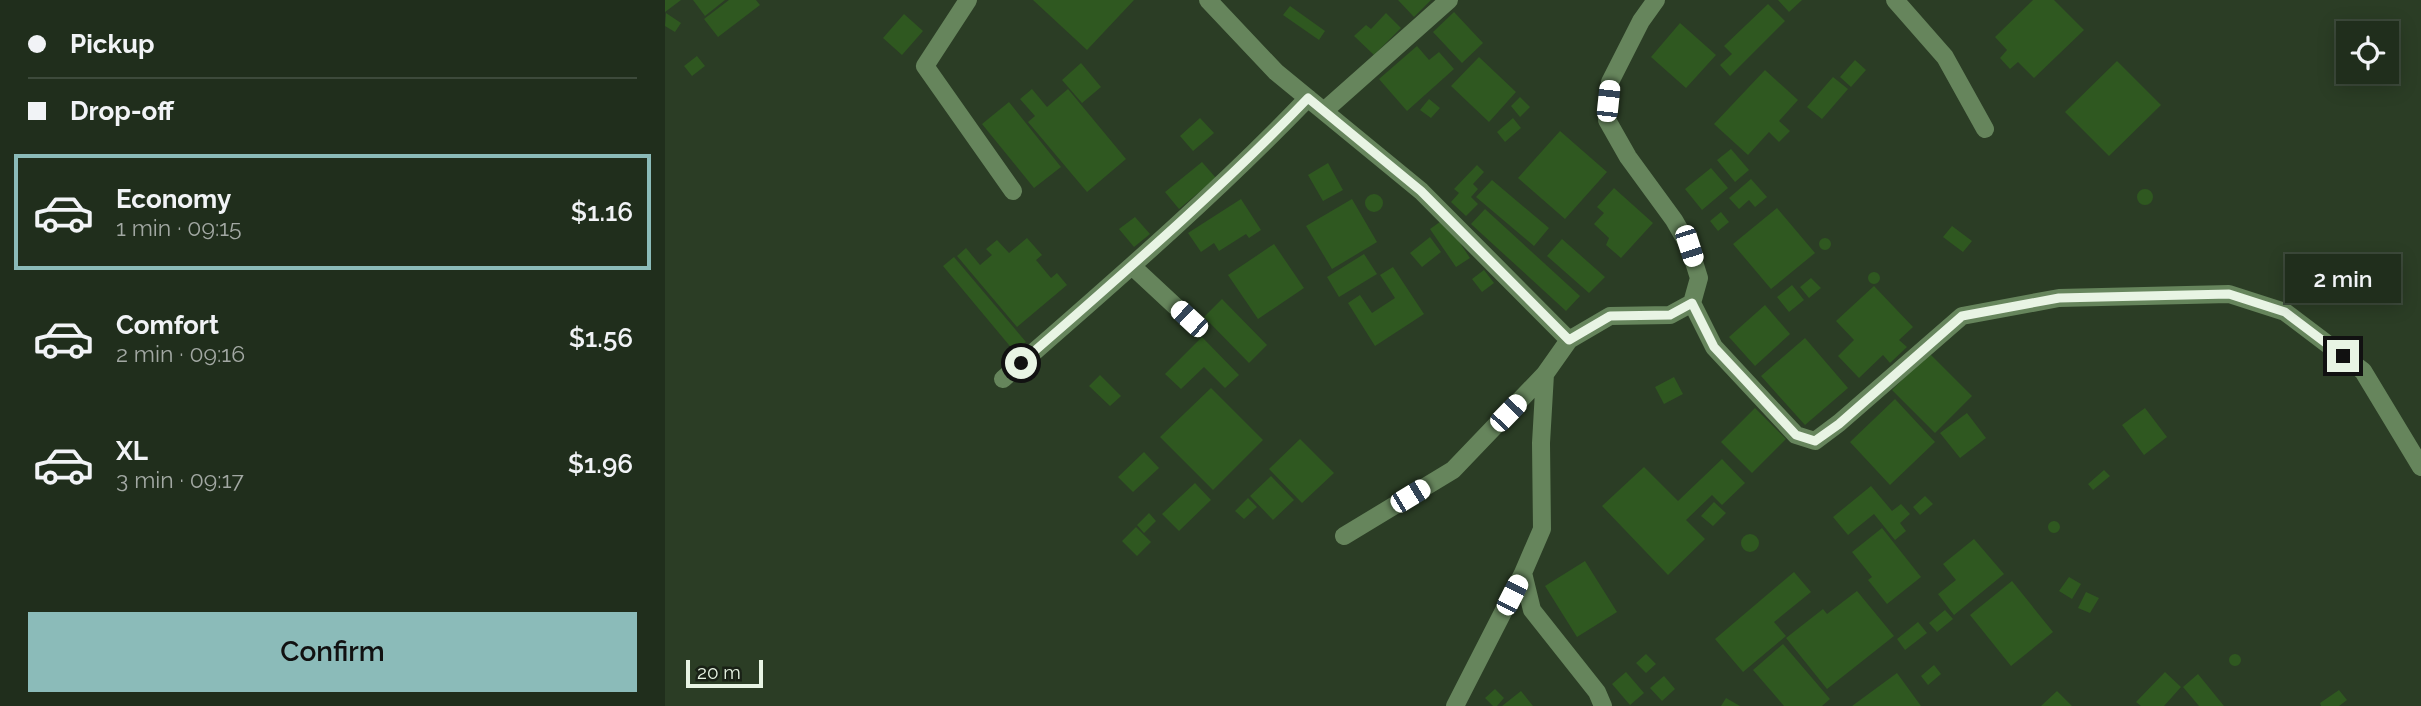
<!DOCTYPE html>
<html lang="en">
<head>
<meta charset="utf-8">
<style>
	body { margin:0; font-family:Raleway,sans-serif; background:#2d3a29; color:#f1f3f6; height:100vh; display:flex; flex-direction:column; font-size:26px; white-space:nowrap }
	* { box-sizing:border-box; margin:0 }
	p { font-size:23px; color:#a2a8a3 }
	.icon { flex:none; width:38px; height:38px; fill:none; stroke:currentColor; stroke-width:2; stroke-linecap:round; stroke-linejoin:round }
	.map { position:relative; flex:1; overflow:hidden }
	.panel { display:flex; flex-direction:column; background:#202e1c; width:665px }
	.panel>* { flex:none }
	.top-card { display:grid; align-content:center; height:154px; padding:0 28px; background:#202e1c }
	.tools { position:absolute; left:1671px; top:21px; display:grid; gap:14px }
	.tools a { display:grid; place-items:center; width:63px; height:63px; border-radius:0px; background:#202e1c; box-shadow:0 4px 18px #0003,0 0 0 2px #3d4a3b; font-size:35px }
	.scale { position:absolute; left:21px; bottom:18px; width:77px; box-sizing:border-box; padding-left:7px; border:4px solid #e8f4e4; border-top:0; font-size:19px; line-height:24px; white-space:nowrap; color:#e8f4e4; -webkit-text-stroke:5px #192116; paint-order:stroke }
	.end { position:absolute; width:32px; height:32px; margin:-16px; border:9px solid #e8f4e4; background:#111; box-shadow:0 0 0 4px #111 }
	.from { border-radius:50% }
	.bubble { position:absolute; height:49px; border-radius:0px; background:#202e1c; box-shadow:0 4px 18px #0003,0 0 0 2px #3d4a3b; font-size:23px; font-weight:600; line-height:49px; text-align:center }
	.car { position:absolute; width:21px; height:42px; margin:-21px -10px; border-radius:9px; box-shadow:0 0 5px 2px #0007; background:linear-gradient(#fff 24%,#345 0 40%,#fff 0 76%,#345 0 86%,#fff 0) }
	.top-card b { display:flex; align-items:center; gap:24px; height:66px; font-size:26px }
	.top-card b+b { border-top:2px solid #3d4a3b }
	.top-card i { width:18px; height:18px; background:#f1f3f6 }
	ul { padding:0; list-style:none }
	li { display:flex; align-items:center; gap:21px; height:116px; margin:0 14px 10px; padding:0 14px; border:4px solid transparent; border-radius:0px }
	li div { flex:1 }
	li b { display:block; font-size:26px }
	li em { font-style:normal; font-weight:600 }
	li.on { border-color:#8bbbb9 }
	li>.icon { width:63px; height:63px; stroke-width:1.5 }
	.cta { display:flex; gap:14px; margin-top:auto; padding:14px 28px }
	.cta a { flex:1; height:80px; border-radius:0px; background:#8bbbb9; color:#111; font-size:28px; font-weight:600; line-height:80px; text-align:center }
	main { display:flex; flex:1; min-height:0 }
	.map>svg:first-child { display:block }
	.building { fill:#2f5820 }
	.lines { fill:none; stroke-linecap:round; stroke-linejoin:round }
	.minor { stroke:#66855c; stroke-width:18 }
	.route { stroke:#e8f4e4; stroke-width:9 }
</style>
</head>
<body>
<main>
<section class="panel">
<div class="top-card">
<b><i class="from"></i>Pickup</b>
<b><i></i>Drop-off</b>
</div>
<ul>
<li class="on"><svg class="icon" aria-label="car" viewBox="0 0 24 24"><path d="M5 17H2v-5l4-1 3-4h7l3 4 3 1v5h-3M9 17h6M6 11h13"/><circle cx="7" cy="17" r="2"/><circle cx="17" cy="17" r="2"/></svg><div><b>Economy</b><p>1 min · 09:15</p></div><em>$1.16</em></li>
<li><svg class="icon" aria-label="car" viewBox="0 0 24 24"><path d="M5 17H2v-5l4-1 3-4h7l3 4 3 1v5h-3M9 17h6M6 11h13"/><circle cx="7" cy="17" r="2"/><circle cx="17" cy="17" r="2"/></svg><div><b>Comfort</b><p>2 min · 09:16</p></div><em>$1.56</em></li>
<li><svg class="icon" aria-label="car" viewBox="0 0 24 24"><path d="M5 17H2v-5l4-1 3-4h7l3 4 3 1v5h-3M9 17h6M6 11h13"/><circle cx="7" cy="17" r="2"/><circle cx="17" cy="17" r="2"/></svg><div><b>XL</b><p>3 min · 09:17</p></div><em>$1.96</em></li>
</ul>
<div class="cta"><a>Confirm</a></div>
</section>
<div class="map">
<svg width="1756" height="706" viewBox="0 0 1756 706">
	<rect width="100%" height="100%" fill="#2b3d25"/>
	<path class="building" d="M0 0H16L0 12Z
		M28 0H60L40 16Z
		M64 0H91L95 5 53 37 39 19Z
		M368 0H469L422 50Z
		M733 0H766L749 17Z
		M1113 0H1137L1124 12Z
		M1368 0H1389L1419 30 1369 78 1353 62 1345 69 1335 58 1342 50 1330 37Z
		M1103 4 1120 21 1065 76 1055 65 1067 54 1059 46Z
		M625 6 660 31 654 40 618 15Z
		M789 12 818 43 797 63 768 32Z
		M1 13 16 23 10 32 0 26Z
		M721 13 736 28 709 55 689 36 701 25 706 29Z
		M239 14 258 31 237 55 218 38Z
		M1015 23 1051 55 1021 88 986 57Z
		M752 46 764 60 774 52 789 69 742 111 714 79Z
		M32 56 40 66 27 76 19 66Z
		M814 57 851 92 824 122 786 86Z
		M1190 60 1201 70 1186 87 1175 77Z
		M1452 61 1496 105 1444 156 1400 112Z
		M416 63 436 87 417 103 397 80Z
		M1100 70 1133 100 1114 121 1125 131 1114 142 1104 132 1083 155 1049 124Z
		M1168 77 1183 89 1157 119 1142 107Z
		M367 89 382 107 403 89 461 159 422 192 363 122 370 116 355 99Z
		M855 97 865 107 855 117 846 106Z
		M764 99 775 108 766 118 755 110Z
		M344 102 396 167 369 188 317 124Z
		M535 118 549 133 528 151 515 136Z
		M848 118 856 128 840 142 832 132Z
		M895 131 942 172 900 219 853 178Z
		M1066 149 1084 170 1070 182 1052 160Z
		M537 162 551 178 514 209 500 192Z
		M663 163 678 190 658 201 643 175Z
		M812 165 819 172 808 184 813 189 806 197 813 204 801 216 786 202 794 193 789 189Z
		M1046 168 1063 188 1037 210 1020 189Z
		M1086 179 1102 197 1090 207 1084 200 1074 209 1064 198Z
		M827 180 884 228 869 246 811 197Z
		M949 188 988 223 956 258 941 245 944 238 929 224 939 213 932 207Z
		M1472 197a8 8 0 1 1 16 0a8 8 0 1 1-16 0Z
		M700 203a9 9 0 1 1 18 0a9 9 0 1 1-18 0Z
		M576 199 596 230 584 238 581 234 554 251 549 243 536 252 523 233Z
		M687 199 712 242 667 269 641 226Z
		M1112 208 1150 253 1106 289 1068 244Z
		M820 209 915 296 901 311 806 224Z
		M1056 212 1064 222 1053 231 1045 221Z
		M470 217 485 234 469 247 454 229Z
		M779 219 805 258 791 267 765 229Z
		M1287 226 1307 241 1298 252 1278 237Z
		M765 237 776 252 757 267 745 253Z
		M362 238 377 255 371 260 386 278 392 273 402 285 352 327 292 256 301 248 315 265 327 255 321 249 332 240 344 253Z
		M1154 244a6 6 0 1 1 12 0a6 6 0 1 1-12 0Z
		M897 239 940 277 924 293 882 256Z
		M609 244 639 288 593 319 563 275Z
		M699 254 712 274 674 297 662 277Z
		M289 257 361 342 349 351 278 266Z
		M728 267 759 314 710 346 683 303 695 295 707 313 730 298 715 275Z
		M819 270 829 283 817 292 807 279Z
		M1203 278a6 6 0 1 1 12 0a6 6 0 1 1-12 0Z
		M1146 278 1156 288 1144 298 1135 287Z
		M1127 285 1139 300 1124 312 1112 297Z
		M1209 286 1248 327 1234 340 1242 347 1225 363 1218 355 1194 378 1173 356 1189 340 1171 321Z
		M557 299 602 345 584 363 539 317Z
		M1100 305 1125 334 1090 366 1064 337Z
		M537 337 574 375 560 388 539 367 516 389 500 374Z
		M1140 338 1183 388 1140 425 1096 376Z
		M1264 353 1307 396 1270 433 1227 390Z
		M435 375 456 396 445 406 424 386Z
		M1009 377 1018 394 999 404 990 387Z
		M546 388 598 440 548 490 495 437Z
		M1230 399 1270 442 1225 485 1185 442Z
		M1090 408 1121 439 1087 473 1056 442Z
		M1480 408 1502 437 1479 455 1457 425Z
		M1302 413 1321 438 1295 458 1275 433Z
		M635 439 669 473 637 503 604 469Z
		M479 452 494 468 468 492 453 477Z
		M1057 459 1080 483 1057 505 1047 495 1021 520 1040 539 1003 575 937 506 979 467 1013 501Z
		M1439 470 1445 476 1428 490 1423 484Z
		M606 476 629 500 608 520 585 496Z
		M530 483 546 500 514 531 497 514Z
		M1206 486 1227 511 1236 504 1245 514 1235 523 1241 531 1230 540 1209 514 1183 535 1168 517Z
		M1260 496 1268 504 1255 515 1248 507Z
		M583 498 592 507 579 519 570 511Z
		M1049 502 1061 513 1048 526 1036 516Z
		M484 513 491 521 479 533 472 525Z
		M1383 527a6 6 0 1 1 12 0a6 6 0 1 1-12 0Z
		M471 527 486 542 472 556 457 541Z
		M1217 528 1256 577 1222 604 1203 580 1207 577 1187 552Z
		M1076 543a9 9 0 1 1 18 0a9 9 0 1 1-18 0Z
		M1309 539 1339 574 1289 615 1273 594 1291 580 1278 564Z
		M920 561 952 612 912 637 880 586Z
		M1129 572 1146 592 1109 622 1121 636 1078 672 1050 639Z
		M1404 577 1416 584 1407 599 1394 591Z
		M1347 581 1388 632 1346 666 1305 615Z
		M1192 591 1229 636 1162 689 1121 638 1158 609 1162 614Z
		M1421 592 1434 598 1425 613 1413 608Z
		M1280 610 1288 619 1272 632 1264 623Z
		M1253 622 1262 633 1240 650 1232 639Z
		M1118 644 1165 699 1157 706H1119L1088 670Z
		M981 654 991 664 981 673 971 663Z
		M1564 660a6 6 0 1 1 12 0a6 6 0 1 1-12 0Z
		M1269 665 1276 674 1263 685 1256 676Z
		M961 672 979 693 965 705 947 684Z
		M1500 672 1516 687 1499 706H1476L1471 702Z
		M1232 673 1256 706H1187Z
		M1533 674 1559 706H1534L1518 687Z
		M999 676 1010 689 997 701 985 688Z
		M830 689 839 698 832 706H828L820 698Z
		M1674 690 1682 700 1674 706H1656L1655 703Z
		M856 691 868 706H837Z
		M1392 691 1407 706H1376Z
		M1061 698 1075 706H1056Z"/>
	<g class="lines">
		<path class="minor" d="M303 0 260 66 348 191
			M543 0 611 72 756 191 904 340 945 316 1005 315 1027 303 1034 278 1024 246 1009 220 963 157 942 120 945 82 976 21 991 0
			M1230 0 1280 57 1320 129
			M659 111 784 0
			M467 266 524 319
			M1027 303 1049 347 1131 435 1150 441 1174 423 1297 316 1394 298 1564 294 1620 312 1698 371 1756 467
			M904 340 880 374 876 443 877 529 858 573 867 610 932 692 938 706
			M338 379C442 288 547 198 643 98
			M679 536 788 470 880 374
			M790 706 858 573"/>
	</g>
	<g class="lines">
		<path class="route" d="M356 363C454 277 553 192 643 98L756 191 904 340 945 316 1005 315 1027 303 1049 347 1079 379 1131 435 1150 441 1174 424 1297 316 1394 298 1564 294 1620 312 1678 356"/>
	</g>
</svg>
<div class="tools">
<a><svg class="icon" aria-label="locate" viewBox="0 0 24 24"><circle cx="12" cy="12" r="6"/><path d="M12 2v4M12 18v4M2 12h4M18 12h4"/></svg></a>
</div>
<div class="scale">20 m</div>
<i class="end from" style="left:356px;top:363px"></i>
<i class="end" style="left:1678px;top:356px"></i>
<div class="bubble" style="left:1620px;top:254px;width:116px">2 min</div>
<i class="car" style="left:943px;top:101px;rotate:6deg"></i>
<i class="car" style="left:1024px;top:246px;rotate:162deg"></i>
<i class="car" style="left:524px;top:319px;rotate:313deg"></i>
<i class="car" style="left:843px;top:413px;rotate:44deg"></i>
<i class="car" style="left:745px;top:496px;rotate:59deg"></i>
<i class="car" style="left:847px;top:595px;rotate:27deg"></i>
</div>
</main>
</body>
</html>
